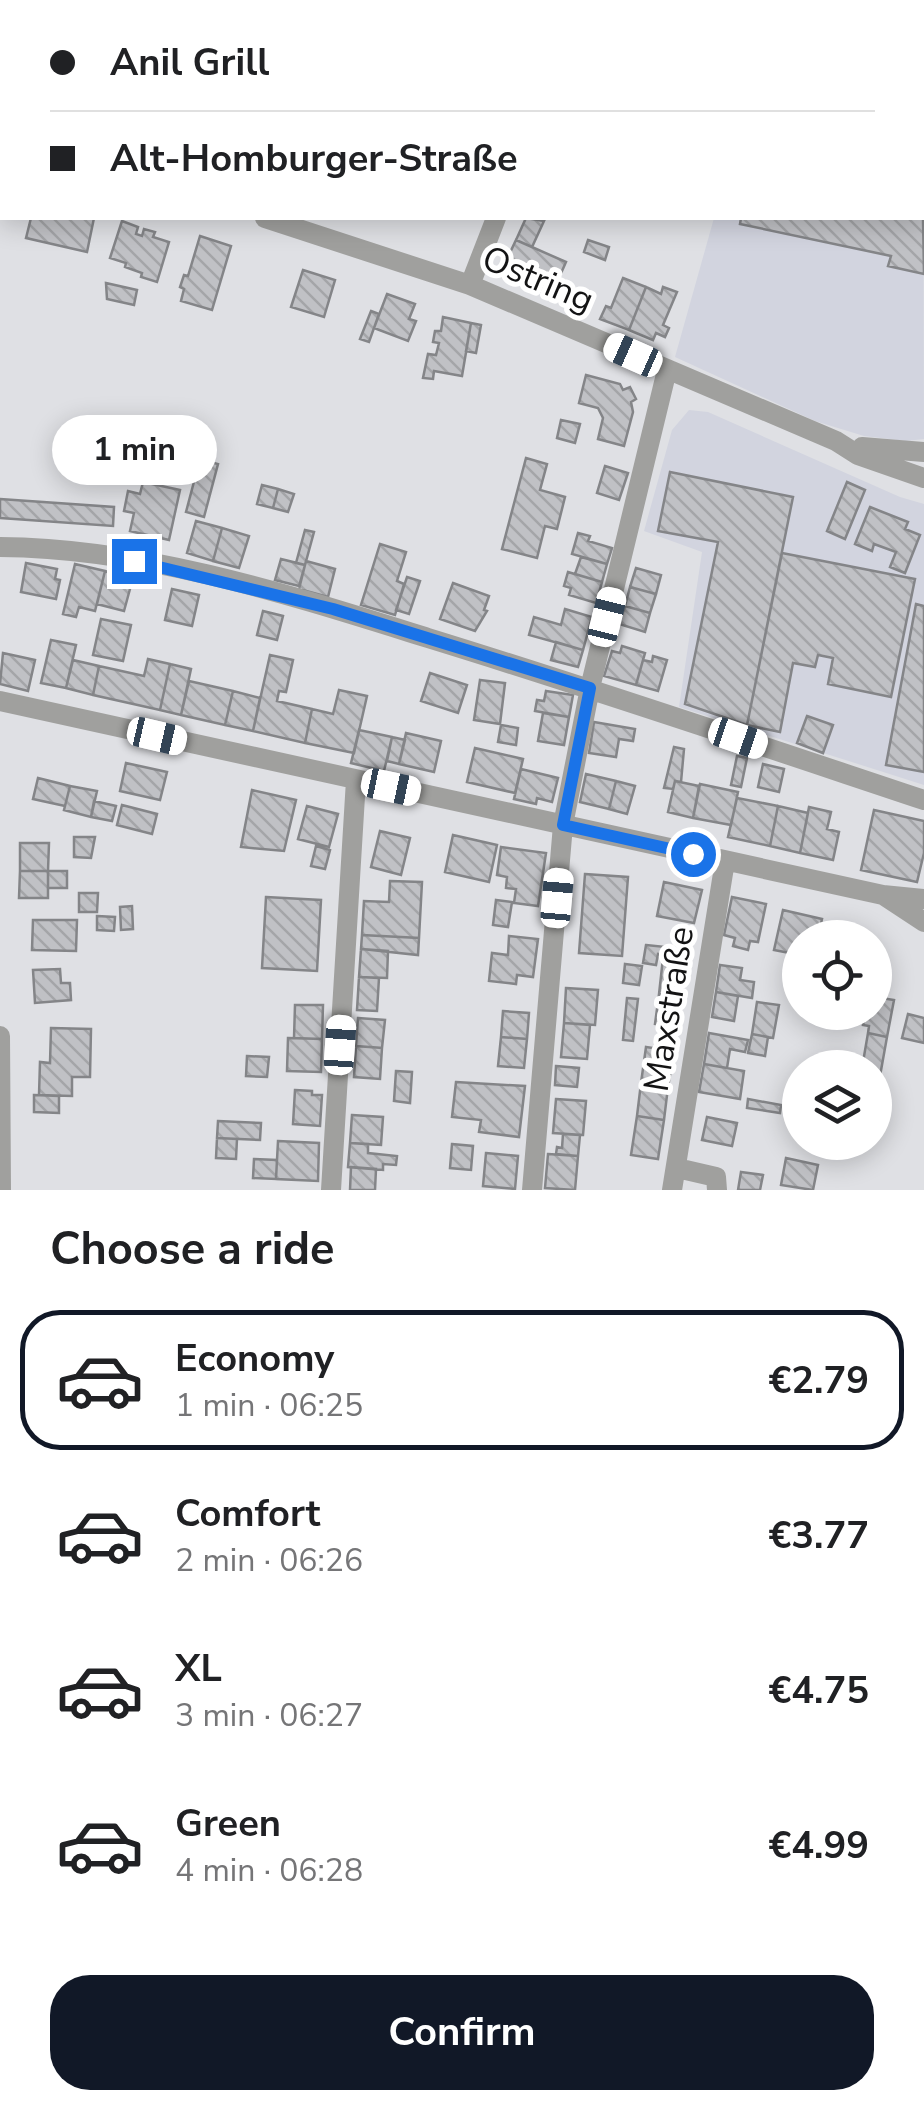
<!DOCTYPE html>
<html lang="en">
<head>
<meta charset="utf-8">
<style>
	body { margin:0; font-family:"Nunito Sans",sans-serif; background:#f6f6f6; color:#202124; height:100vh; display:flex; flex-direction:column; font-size:38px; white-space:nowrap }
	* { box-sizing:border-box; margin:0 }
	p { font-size:32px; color:#757577 }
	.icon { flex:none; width:55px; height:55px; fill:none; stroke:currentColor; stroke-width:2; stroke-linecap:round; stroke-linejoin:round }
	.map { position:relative; height:1190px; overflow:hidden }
	.panel { display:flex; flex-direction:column; background:#fff; flex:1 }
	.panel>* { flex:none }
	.banner { position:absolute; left:0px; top:0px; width:925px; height:220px; box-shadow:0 5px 25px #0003; display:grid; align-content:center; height:220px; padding:0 50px; background:#fff }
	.tools { position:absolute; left:782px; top:920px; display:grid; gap:20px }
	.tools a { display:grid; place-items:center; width:110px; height:110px; border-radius:50%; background:#fff; box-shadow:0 5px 25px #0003; font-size:50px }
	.end { position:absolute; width:45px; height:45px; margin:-22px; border:12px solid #1a73e8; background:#fff; box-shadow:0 0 0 5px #fff }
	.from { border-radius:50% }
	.bubble { position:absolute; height:70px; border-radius:35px; background:#fff; box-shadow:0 5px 25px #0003; font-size:32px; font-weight:700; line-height:70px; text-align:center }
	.car { position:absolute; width:30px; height:60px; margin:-30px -15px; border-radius:12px; box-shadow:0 0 8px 2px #0007; background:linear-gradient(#fff 24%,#345 0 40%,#fff 0 76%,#345 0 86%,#fff 0) }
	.banner b { display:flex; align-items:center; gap:35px; height:95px; font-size:38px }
	.banner b+b { border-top:2px solid #e0e0e0 }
	.banner i { width:25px; height:25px; background:#202124 }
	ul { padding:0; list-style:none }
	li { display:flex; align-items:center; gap:30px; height:140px; margin:0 20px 15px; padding:0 30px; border:5px solid transparent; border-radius:40px }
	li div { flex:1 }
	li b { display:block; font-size:38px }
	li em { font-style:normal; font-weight:700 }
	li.on { border-color:#111827 }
	li>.icon { width:90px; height:90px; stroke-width:1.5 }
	h2 { padding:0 50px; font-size:45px; line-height:120px }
	.cta { display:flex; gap:20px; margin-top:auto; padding:20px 50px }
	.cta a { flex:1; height:115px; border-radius:40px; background:#111827; color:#fff; font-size:40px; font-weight:700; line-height:115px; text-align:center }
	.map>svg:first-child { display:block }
	.built { fill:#d2d4df }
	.building { fill:url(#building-back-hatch); stroke:#848588; stroke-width:2.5 }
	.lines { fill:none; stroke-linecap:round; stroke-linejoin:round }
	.path { stroke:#7c7d7f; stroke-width:4; stroke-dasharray:5 8; stroke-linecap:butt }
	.minor { stroke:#a0a09e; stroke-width:20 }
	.route { stroke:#1a73e8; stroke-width:12 }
	.labels { text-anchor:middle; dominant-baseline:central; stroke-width:10; stroke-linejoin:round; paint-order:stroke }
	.street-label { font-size:35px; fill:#131314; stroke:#fff }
</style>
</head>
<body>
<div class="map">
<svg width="924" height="1190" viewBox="0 0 924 1190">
	<defs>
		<pattern id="building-back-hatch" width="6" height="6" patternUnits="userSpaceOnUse" patternTransform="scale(2.5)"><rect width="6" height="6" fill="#c0c1c5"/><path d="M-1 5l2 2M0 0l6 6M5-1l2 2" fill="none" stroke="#a4a5a8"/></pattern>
	</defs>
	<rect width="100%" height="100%" fill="#dfe0e4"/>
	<path class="built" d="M923 34 924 439 906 441 864 436 815 421 675 357 714 218H922Z
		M689 410 708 412 900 497 924 504V785L679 707 702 552 644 531 672 430Z"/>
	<path class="building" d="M922 164 924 274 888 266 891 256 740 224 741 218H922Z
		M31 218H94L87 252 26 238Z
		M526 218 544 221 532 247 516 240Z
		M122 221 138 227 136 234 142 236 144 229 155 232 153 237 169 242 157 282 141 277 142 273 125 267 126 263 110 258Z
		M200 236 231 246 212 310 181 301 184 289 180 287 184 275 188 276Z
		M516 240 566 262 551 296 500 274Z
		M588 240 609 247 605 260 584 252Z
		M303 270 335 280 324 317 291 307Z
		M623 278 646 287 629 330 600 319 606 306 611 308Z
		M106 283 137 290 134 305 107 299Z
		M646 287 661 294 663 287 677 292 663 325 669 328 665 337 656 333 653 340 629 330Z
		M387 294 415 304 409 319 416 321 408 341 374 328Z
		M371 311 379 314 369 342 360 339Z
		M443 317 471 323 462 376 434 371 433 379 423 378 428 354 436 355 439 343 433 342 435 331H441Z
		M471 323 481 325 476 353 466 351Z
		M586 375 620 384 623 390 630 387 636 399 631 402 633 412 624 446 598 439 603 418 598 408 579 403Z
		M561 420 580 424 575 443 557 438Z
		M526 458 547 464 540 490 565 497 557 529 545 526 537 558 502 549Z
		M200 459 218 464 204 517 186 512Z
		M605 466 628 473 619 500 597 493Z
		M670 472 793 497 747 725 685 704 718 542 658 531Z
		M143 482 180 490 169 540 130 531 134 513 124 511 128 491 140 494Z
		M847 482 865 490 845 539 827 531Z
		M262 485 278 489 273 508 257 504Z
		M278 489 294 494 288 512 273 508Z
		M0 499 114 507 113 526 0 518Z
		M870 507 908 522 905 529 920 535 905 573 890 567 896 552 874 544 872 551 855 544Z
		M196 521 222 528 213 561 187 553Z
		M222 528 249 536 239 568 213 561Z
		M305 530 314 532 305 565 296 563Z
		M578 533 590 536 588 541 612 548 607 564 572 554Z
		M380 544 406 552 397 581 404 584 395 615 361 605Z
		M782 553 915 579 891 697 828 684 833 658 818 655 815 667 793 663 780 732 747 725Z
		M581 557 607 564 602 582 575 574Z
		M281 559 305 565 299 586 275 580Z
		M306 561 335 569 328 597 299 589Z
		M26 563 57 569 55 579 60 580 56 599 21 592Z
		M75 564 105 571 95 611 79 607 76 617 63 614Z
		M636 568 661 575 656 594 630 587Z
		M105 571 133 578 124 611 97 604Z
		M568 572 602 582 596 603 569 595 571 588 564 586Z
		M407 577 420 581 409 614 396 610Z
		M453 583 489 596 484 610 487 611 475 631 440 619Z
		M630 587 656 594 650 613 625 606Z
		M172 589 199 595 192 626 165 620Z
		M916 604 924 606V772L886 765Z
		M625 606 650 613 645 632 619 624Z
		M565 609 592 617 583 650 529 635 534 617 561 625Z
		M263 611 283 616 277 640 257 635Z
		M101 619 131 625 123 661 93 655Z
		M51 640 76 645 66 688 41 683Z
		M556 642 583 650 578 667 551 660Z
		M622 646 645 653 636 685 604 676 612 651 620 653Z
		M3 653 35 660 28 691 0 684Z
		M270 655 293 660 286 692 279 691 277 701 312 709 305 743 253 731Z
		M653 656 667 660 658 691 636 685 643 660 652 662Z
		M148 659 170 664 160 710 93 695 99 666 144 676Z
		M73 660 99 666 93 695 66 688Z
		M170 664 191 669 181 715 160 710Z
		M430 673 467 685 458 713 421 701Z
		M480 680 505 683 500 724 474 720Z
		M189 681 233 691 225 725 181 715Z
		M339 690 367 696 354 753 305 743 312 709 333 714Z
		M233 691 260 698 253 731 225 725Z
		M546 691 573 695 569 717 535 711 537 700 544 701Z
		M543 713 569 717 564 745 538 741Z
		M807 716 833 725 823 753 797 743Z
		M594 722 635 729 633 741 619 739 616 757 589 753Z
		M501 725 518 728 516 745 498 742Z
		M359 730 392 737 384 771 351 763Z
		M406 733 441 741 434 772 399 764Z
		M392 737 405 740 399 764 387 761Z
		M674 747 684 749 681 782 675 781 673 789 664 788Z
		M475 748 523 759 515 793 467 782Z
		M737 756 747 758 741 787 731 785Z
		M126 763 167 772 160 800 120 791Z
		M763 764 784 769 779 792 758 787Z
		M521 769 558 778 552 802 537 798 536 804 514 799Z
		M586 774 616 781 609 809 580 802Z
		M38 778 70 786 65 806 33 799Z
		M616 781 635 786 627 814 609 809Z
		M675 781 699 786 693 818 668 812Z
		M700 784 738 792 731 825 693 818Z
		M70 786 97 791 91 817 64 810Z
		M252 790 296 800 284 851 241 847Z
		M737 798 778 806 770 846 728 837Z
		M94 801 116 806 112 821 91 817Z
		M122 805 157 814 152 834 117 825Z
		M307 806 338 814 329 847 298 839Z
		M778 806 808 813 800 853 770 846Z
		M809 807 831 812 827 829 839 832 833 860 800 853Z
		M874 810 924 821V853L917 882 861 870Z
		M380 831 410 838 401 875 371 867Z
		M453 835 497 845 489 882 445 872Z
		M74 837H95L91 858 74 857Z
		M20 843H49L48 871H20Z
		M316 846 330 850 325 869 311 866Z
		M501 847 546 853 538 906 514 903 516 889 506 888 507 877 497 875Z
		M20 871H48V898H19Z
		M48 871H67V888H48Z
		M585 874 628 877 622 956 579 953Z
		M390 881 422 882 419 938 362 935 364 901 389 902Z
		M664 882 702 890 694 923 657 916Z
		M79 893H98L97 912H79Z
		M266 897 321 900 317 971 262 968Z
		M732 897 766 904 758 942 750 941 748 950 733 946 735 938 724 935Z
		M496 900 512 902 508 927 493 925Z
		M132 906 133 929 121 930 120 907Z
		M783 910 822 919 818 938H800V972H796L800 955 774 950Z
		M97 916 115 917 114 931 97 930Z
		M33 920H77L76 951 32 950Z
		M362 935 419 938 418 955 361 949Z
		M509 936 538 939 533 977 517 975 516 984 489 981 492 953 508 955Z
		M646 945 666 947 665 955 658 954 656 965 643 963Z
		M361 949 388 951 387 978 359 977Z
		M671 955 686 957 681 996 659 994 663 958 671 959Z
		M625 964 642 966 639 985 623 983Z
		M720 965 742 968 740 980 754 982 752 998 716 992Z
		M60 969 61 983H70L71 1000 35 1003 33 970Z
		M359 977 379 978 377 1011 357 1010Z
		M566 988 598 990 595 1025 564 1023Z
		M716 992 738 996 734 1021 712 1017Z
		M659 994 681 996 677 1027 655 1024Z
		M875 997 894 1000 887 1037 868 1033 869 1026 863 1025 866 1012H875Z
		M627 998 638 999 633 1041 623 1040Z
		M757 1002 779 1005 773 1038 752 1034Z
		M295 1005H323L322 1039 294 1038Z
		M503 1011 529 1013 527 1039 501 1037Z
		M908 1014 924 1018V1043L902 1038Z
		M358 1018 385 1020 382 1048 356 1046Z
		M564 1023 590 1025 587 1059 561 1057Z
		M51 1028 91 1029 90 1077H72V1096L39 1095 40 1062 50 1063Z
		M709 1033 748 1040 745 1052 730 1049 727 1068 704 1064Z
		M868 1033 887 1037 880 1076 875 1075V1068H862Z
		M752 1034 768 1037 765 1056 748 1053Z
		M501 1037 527 1039 524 1068 498 1066Z
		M288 1038 322 1039 321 1072 287 1071Z
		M356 1046 382 1048 380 1079 354 1077Z
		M646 1047 674 1051 668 1087 641 1083Z
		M247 1056 269 1057 267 1077 246 1076Z
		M704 1064 744 1071 740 1099 699 1092Z
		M556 1066 579 1068 577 1087 555 1085Z
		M396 1071 412 1072 410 1103 394 1101Z
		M456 1082 525 1086 519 1137 479 1132 481 1120 452 1117Z
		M641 1083 668 1087 664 1120 637 1116Z
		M295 1090 312 1091V1095H322L320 1126 293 1124Z
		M34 1095 59 1096V1113L34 1112Z
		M556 1099 586 1101 583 1135 553 1133Z
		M748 1099 781 1105 780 1113 747 1108Z
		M352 1115 383 1117 381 1145 350 1143Z
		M637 1116 664 1120 658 1159 631 1155Z
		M707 1117 737 1123 732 1146 702 1140Z
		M218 1121 261 1123 260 1140 217 1138Z
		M563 1134 580 1135 578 1156 556 1154 557 1147 562 1148Z
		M217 1138 237 1139 236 1159 216 1158Z
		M278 1141 319 1143 318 1181 276 1179Z
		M350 1143 368 1144V1153L397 1156 396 1165 383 1164V1170L348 1167Z
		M452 1144 473 1146 471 1170 450 1168Z
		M486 1153 518 1156 515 1189 483 1186Z
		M548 1154 578 1156 575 1190 545 1188Z
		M786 1158 818 1165 813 1190 781 1185Z
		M254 1159 277 1160 276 1179 253 1178Z
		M351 1167 376 1169 375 1190H350Z
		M741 1172 763 1175 760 1190H738Z"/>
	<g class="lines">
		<path class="path" d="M911 0 912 2
			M695 2V0
			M922 20 924 23"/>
		<path class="minor" d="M269 2 270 0
			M578 2 579 0
			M0 150H2
			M265 218 470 285 836 441 858 455 924 478
			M470 285 496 218
			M862 447 924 452
			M0 547C146 548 290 595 428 638 594 689 759 745 924 800
			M0 701 883 895 924 899
			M883 895 924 922
			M0 1036 1 1190
			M677 1168 716 1177 717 1190
			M331 1190 356 780
			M532 1190 563 825 590 688 667 370
			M672 1190 725 861"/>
	</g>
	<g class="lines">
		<path class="route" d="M134 561 333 609 590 688 563 825 693 854"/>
	</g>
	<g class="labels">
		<g class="street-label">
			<text transform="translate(538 279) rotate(23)">Ostring</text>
			<text transform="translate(669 1009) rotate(-81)">Maxstraße</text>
		</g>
	</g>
</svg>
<div class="tools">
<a><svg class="icon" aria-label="locate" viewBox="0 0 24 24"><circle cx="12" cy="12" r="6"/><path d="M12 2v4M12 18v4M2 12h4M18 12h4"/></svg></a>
<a><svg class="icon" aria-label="layers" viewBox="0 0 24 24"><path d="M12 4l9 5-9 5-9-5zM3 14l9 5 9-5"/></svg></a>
</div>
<i class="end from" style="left:693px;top:854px"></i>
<i class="end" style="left:134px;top:561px"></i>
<div class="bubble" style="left:52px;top:415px;width:165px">1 min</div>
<i class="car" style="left:633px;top:355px;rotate:294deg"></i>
<i class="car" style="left:607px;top:617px;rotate:14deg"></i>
<i class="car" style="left:157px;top:736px;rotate:103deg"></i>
<i class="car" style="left:738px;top:738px;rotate:109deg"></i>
<i class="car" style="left:391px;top:787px;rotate:102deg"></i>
<i class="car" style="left:557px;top:898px;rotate:5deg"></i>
<i class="car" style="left:340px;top:1045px;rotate:4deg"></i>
<div class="banner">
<b><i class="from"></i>Anil Grill</b>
<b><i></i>Alt-Homburger-Straße</b>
</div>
</div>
<section class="panel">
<h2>Choose a ride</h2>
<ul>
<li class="on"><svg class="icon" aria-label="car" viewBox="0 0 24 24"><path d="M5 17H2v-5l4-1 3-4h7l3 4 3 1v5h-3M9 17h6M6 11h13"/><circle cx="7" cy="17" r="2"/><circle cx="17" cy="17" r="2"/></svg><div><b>Economy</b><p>1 min · 06:25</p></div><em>€2.79</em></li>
<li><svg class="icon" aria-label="car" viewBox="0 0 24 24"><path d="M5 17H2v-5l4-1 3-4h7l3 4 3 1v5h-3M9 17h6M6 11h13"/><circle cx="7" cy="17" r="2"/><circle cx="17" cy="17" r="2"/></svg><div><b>Comfort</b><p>2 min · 06:26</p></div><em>€3.77</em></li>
<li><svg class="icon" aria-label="car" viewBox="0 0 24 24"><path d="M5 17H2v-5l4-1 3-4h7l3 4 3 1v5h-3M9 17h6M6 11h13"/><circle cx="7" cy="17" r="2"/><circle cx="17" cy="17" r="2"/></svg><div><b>XL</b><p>3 min · 06:27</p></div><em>€4.75</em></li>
<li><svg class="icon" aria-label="car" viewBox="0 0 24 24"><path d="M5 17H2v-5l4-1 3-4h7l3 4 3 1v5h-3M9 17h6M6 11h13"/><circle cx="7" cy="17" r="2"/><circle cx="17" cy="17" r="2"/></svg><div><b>Green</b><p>4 min · 06:28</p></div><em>€4.99</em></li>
</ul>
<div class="cta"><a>Confirm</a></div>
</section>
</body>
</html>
